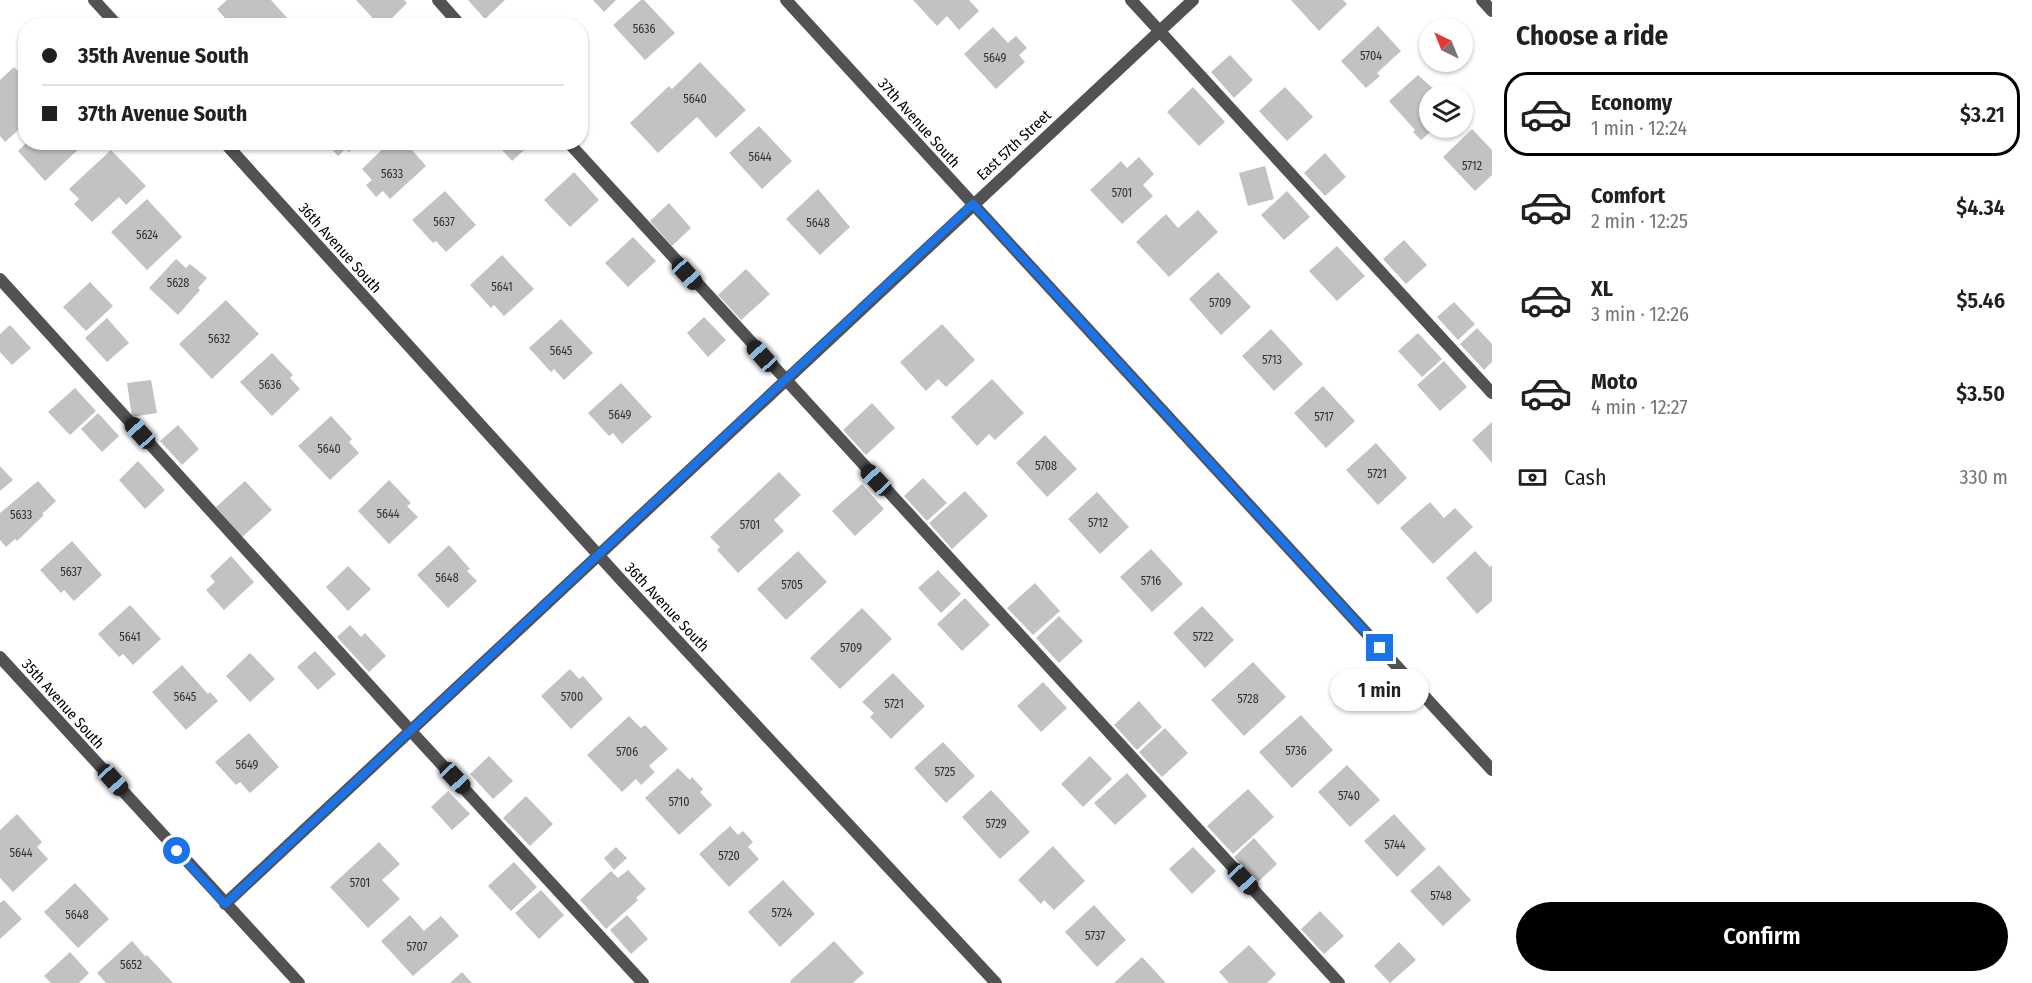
<!DOCTYPE html>
<html lang="en">
<head>
<meta charset="utf-8">
<style>
	body { margin:0; font-family:"Fira Sans Condensed",sans-serif; background:#f6f6f6; color:#202124; height:100vh; display:flex; flex-direction:column; font-size:22px; white-space:nowrap }
	* { box-sizing:border-box; margin:0 }
	p { font-size:20px; color:#757577 }
	.icon { flex:none; width:33px; height:33px; fill:none; stroke:currentColor; stroke-width:2; stroke-linecap:round; stroke-linejoin:round }
	.map { position:relative; flex:1; overflow:hidden }
	.drawer { display:flex; flex-direction:column; background:#fff; width:540px }
	.drawer>* { flex:none }
	.top-card { position:absolute; left:18px; top:18px; width:570px; height:132px; border-radius:24px; box-shadow:0 2px 4px #0004; display:grid; align-content:center; height:132px; padding:0 24px; background:#fff }
	.needle { width:39px; rotate:317deg }
	.tools { position:absolute; left:1419px; top:18px; display:grid; gap:12px }
	.tools a { display:grid; place-items:center; width:54px; height:54px; border-radius:50%; background:#fff; box-shadow:0 2px 4px #0004; font-size:30px }
	.end { position:absolute; width:27px; height:27px; margin:-14px; border:8px solid #1a73e8; background:#fff; box-shadow:0 0 0 3px #fff }
	.from { border-radius:50% }
	.bubble { position:absolute; height:42px; border-radius:21px; background:#fff; box-shadow:0 2px 4px #0004; font-size:20px; font-weight:600; line-height:42px; text-align:center }
	.car { position:absolute; width:18px; height:36px; margin:-18px -9px; border-radius:8px; box-shadow:0 0 4px 2px #0007; background:linear-gradient(#222 24%,#8ab4d8 0 40%,#222 0 76%,#8ab4d8 0 86%,#222 0) }
	.top-card b { display:flex; align-items:center; gap:21px; height:57px; font-size:22px }
	.top-card b+b { border-top:2px solid #e0e0e0 }
	.top-card i { width:15px; height:15px; background:#202124 }
	ul { padding:0; list-style:none }
	li { display:flex; align-items:center; gap:18px; height:84px; margin:0 12px 9px; padding:0 12px; border:3px solid transparent; border-radius:24px }
	li div { flex:1 }
	li b { display:block; font-size:22px }
	li em { font-style:normal; font-weight:600 }
	li.current { border-color:#000 }
	li>.icon { width:54px; height:54px; stroke-width:1.5 }
	h2 { padding:0 24px; font-size:27px; line-height:72px }
	.pay { display:flex; align-items:center; gap:15px; height:66px; padding:0 24px; font-size:22px }
	.pay p { margin-inline-start:auto }
	.cta { display:flex; gap:12px; margin-top:auto; padding:12px 24px }
	.cta a { flex:1; height:69px; border-radius:36px; background:#000; color:#fff; font-size:24px; font-weight:600; line-height:69px; text-align:center }
	main { display:flex; flex:1; min-height:0 }
	.map>svg:first-child { display:block }
	.building { fill:#c2c2c2 }
	.lines { fill:none; stroke-linecap:round; stroke-linejoin:round }
	.service { stroke:#525252; stroke-width:12 }
	.minor { stroke:#525252; stroke-width:12 }
	.route { stroke:#1a73e8; stroke-width:8 }
	.labels { text-anchor:middle; dominant-baseline:central; stroke-width:4.5; stroke-linejoin:round; paint-order:stroke }
	.number-label { font-size:12px; fill:#303030 }
	.street-label { font-size:15px; fill:#000; stroke:#fff }
</style>
</head>
<body>
<main>
<div class="map">
<svg width="1492" height="983" viewBox="0 0 1492 983">
	<rect width="100%" height="100%" fill="#fff"/>
	<path class="building" d="M227 0H271L290 21 285 26H232L217 9Z
		M356 0H404L407 3 384 26H380Z
		M468 0H505L485 19Z
		M593 0H616L604 12Z
		M641 0H644L675 33 645 60 613 25Z
		M913 0H969L979 11 959 30 947 16 937 26Z
		M1291 0H1343L1347 4 1319 31Z
		M1378 26 1401 51 1377 73 1380 76 1366 88 1341 61Z
		M993 27 1008 43 1016 36 1027 48 1019 55 1025 62 996 89 964 54Z
		M1230 55 1253 80 1234 98 1211 72Z
		M700 62 746 110 716 138 697 117 658 153 630 123 669 86 672 89Z
		M14 67 26 79V123L5 142 0 136V80Z
		M1418 75 1439 94H1430V128H1435L1421 140 1413 132 1415 130 1389 101Z
		M1193 87 1225 122 1199 146 1167 112Z
		M1285 87 1313 117 1287 141 1259 111Z
		M759 126 792 161 762 189 729 153Z
		M1472 129 1492 150V175L1475 191 1443 157Z
		M27 142H86L45 181 18 151Z
		M325 142H359L349 152 345 149 338 156Z
		M390 142H405L426 166 390 199 383 191 376 197 366 185 372 180 362 169Z
		M495 142H533L512 161Z
		M111 150 146 186 126 205 119 197 92 222 74 204 79 199 69 189Z
		M1325 153 1346 177 1325 196 1304 173Z
		M1139 157 1154 174 1143 185 1153 196 1122 224 1090 190 1121 161 1127 168Z
		M1265 166 1274 199 1248 206 1239 173Z
		M574 172 599 200 570 227 544 200Z
		M818 189 850 227 820 255 786 219Z
		M445 191 476 225 446 252 436 241 433 243 412 220Z
		M1287 191 1310 217 1284 240 1261 215Z
		M147 199 182 237 147 270 111 232Z
		M669 203 691 228 672 246 650 221Z
		M1198 210 1218 232 1169 277 1136 242 1166 214 1178 228Z
		M633 237 656 261 628 287 605 263Z
		M1404 240 1427 265 1406 284 1383 259Z
		M1337 246 1365 276 1337 301 1309 271Z
		M502 255 534 289 504 316 494 305 491 308 470 285Z
		M176 259 186 268 190 264 207 278 198 288 200 290 178 315 149 288Z
		M746 269 770 294 741 320 718 295Z
		M1218 272 1251 307 1221 335 1189 299Z
		M90 282 113 306 86 331 63 307Z
		M226 300 259 334 212 379 179 344Z
		M1454 302 1475 324 1458 340 1437 317Z
		M704 317 726 340 708 357 687 333Z
		M107 318 129 343 107 362 85 338Z
		M561 319 593 353 564 380 554 369 551 372 529 348Z
		M942 324 975 360 946 387 938 379 926 391 900 362Z
		M10 325 31 348 12 365 0 352V334Z
		M1477 328 1492 344V362L1484 370 1460 344Z
		M1271 329 1303 364 1274 391 1242 356Z
		M1418 333 1442 359 1422 377 1398 351Z
		M272 353 293 375 290 378 300 389 272 416 240 382Z
		M1444 361 1467 387 1440 411 1417 385Z
		M992 379 1024 413 995 440 989 434 977 446 951 417Z
		M151 380 157 413 132 417 127 383Z
		M621 383 652 417 622 444 613 433 609 436 588 413Z
		M1323 386 1355 421 1326 448 1294 413Z
		M75 388 96 411 70 435 48 412Z
		M872 403 895 428 866 455 843 430Z
		M98 413 119 436 102 452 81 429Z
		M331 416 352 439 349 442 359 453 330 480 298 446Z
		M1492 422V463L1472 440Z
		M178 425 199 449 182 465 160 441Z
		M1045 435 1077 469 1047 497 1016 463Z
		M1376 443 1407 478 1378 505 1346 470Z
		M138 461 165 490 145 509 119 480Z
		M0 466 13 480 0 491Z
		M779 472 801 495 774 520 784 531 738 573 717 550 720 547 710 537Z
		M923 478 947 503 927 521 904 496Z
		M389 480 411 503 407 506 418 517 389 544 358 511Z
		M38 481 56 501 42 514 44 515 17 541 15 539 6 547 0 540V513Z
		M245 481 272 510 242 537 216 507Z
		M862 484 884 509 855 536 832 511Z
		M965 491 988 516 952 549 929 523Z
		M1097 492 1129 527 1100 554 1068 519Z
		M1430 502 1444 518 1455 508 1473 527 1433 564 1400 528Z
		M72 541 102 575 74 601 64 590 61 593 40 570Z
		M449 545 470 569 467 571 477 581 448 608 417 575Z
		M1151 549 1183 584 1152 612 1120 577Z
		M798 551 827 582 786 620 757 589Z
		M1475 551 1490 567 1492 565V601L1477 614 1446 578Z
		M231 556 254 582 224 610 206 590 215 582 210 576Z
		M348 566 371 589 348 611 326 587Z
		M938 570 961 594 941 613 918 588Z
		M1035 583 1060 611 1033 635 1007 608Z
		M965 598 990 625 962 651 937 624Z
		M130 605 161 639 133 665 123 654 119 657 98 634Z
		M1202 606 1234 640 1205 668 1173 633Z
		M862 608 892 639 840 689 810 658Z
		M1059 616 1083 641 1059 663 1036 638Z
		M350 625 361 637 365 633 386 656 369 672 337 637Z
		M315 651 336 674 318 690 297 667Z
		M250 653 275 679 250 702 226 676Z
		M1253 662 1286 697 1244 736 1211 700Z
		M182 665 208 694 210 692 218 701 186 730 152 692Z
		M570 669 579 679 583 676 603 699 571 729 541 696Z
		M893 673 925 706 891 739 870 717 874 713 862 702Z
		M1043 682 1067 708 1041 732 1017 706Z
		M1139 701 1162 727 1137 750 1114 725Z
		M1301 715 1333 750 1292 788 1259 752Z
		M629 716 641 728 645 725 668 749 649 766 655 772 641 785 636 779 622 792 587 755Z
		M1165 728 1188 753 1162 777 1139 752Z
		M249 733 279 767 250 793 240 782 236 785 215 762Z
		M943 742 975 776 946 803 914 768Z
		M489 756 513 781 493 799 470 774Z
		M1090 756 1112 779 1083 807 1061 784Z
		M1347 765 1380 800 1350 827 1318 792Z
		M678 768 690 780 692 777 703 789 700 792 712 805 679 835 645 798Z
		M1127 773 1147 796 1115 825 1094 803Z
		M1248 789 1274 817 1233 854 1207 826Z
		M991 790 1030 832 1000 859 962 817Z
		M448 791 470 814 452 830 431 807Z
		M526 796 553 824 530 846 503 818Z
		M17 814 42 842 37 847 48 859 13 892 0 878V830Z
		M1394 814 1426 849 1397 877 1364 841Z
		M730 826 738 835 743 831 753 842 748 847 759 859 729 887 699 854Z
		M1254 838 1277 864 1258 882 1234 857Z
		M379 842 400 864 382 880 400 899 368 928 330 887Z
		M1053 846 1085 881 1054 910 1044 900 1041 904 1018 880Z
		M616 847 627 858 614 870 604 858Z
		M1193 847 1216 871 1192 894 1169 869Z
		M514 862 537 887 511 911 488 886Z
		M1439 865 1471 900 1443 926 1410 891Z
		M628 870 646 889 636 898 638 900 606 929 580 900 611 871 618 878Z
		M783 880 815 914 780 947 748 912Z
		M75 883 109 919 78 948 44 912Z
		M541 890 564 915 539 939 515 913Z
		M4 900 22 919 0 939V903Z
		M1094 905 1126 940 1097 967 1065 932Z
		M1320 911 1344 936 1324 954 1301 929Z
		M410 915 424 931 441 916 459 936 413 976 381 941Z
		M627 915 648 939 631 954 610 930Z
		M132 941 145 956 147 955 173 983H106L97 973Z
		M834 941 864 973 853 983H791L790 981Z
		M1399 942 1416 960 1390 983 1374 966Z
		M1249 945 1276 974 1267 983H1229L1219 972Z
		M70 952 89 973 79 983H51L44 976Z
		M1142 957 1166 983H1114Z
		M462 972 472 983H450Z"/>
	<g class="lines">
		<path class="service" d="M438 0 461 26
			M1131 0 1492 393
			M568 142 1339 983
			M0 279 410 730 643 983"/>
		<path class="minor" d="M94 0 118 26
			M786 0 1492 770
			M1482 0 1492 11
			M224 142 622 581 996 983
			M0 657 299 983
			M225 904 1193 0"/>
	</g>
	<g class="lines">
		<path class="route" d="M177 851 225 904 973 204 1380 648"/>
	</g>
	<g class="labels">
		<g class="number-label">
			<text x="644" y="29">5636</text>
			<text x="1371" y="56">5704</text>
			<text x="995" y="58">5649</text>
			<text x="695" y="99">5640</text>
			<text x="760" y="157">5644</text>
			<text x="1472" y="166">5712</text>
			<text x="392" y="174">5633</text>
			<text x="1122" y="193">5701</text>
			<text x="444" y="222">5637</text>
			<text x="818" y="223">5648</text>
			<text x="147" y="235">5624</text>
			<text x="178" y="283">5628</text>
			<text x="502" y="287">5641</text>
			<text x="1220" y="303">5709</text>
			<text x="219" y="339">5632</text>
			<text x="561" y="351">5645</text>
			<text x="1272" y="360">5713</text>
			<text x="270" y="385">5636</text>
			<text x="620" y="415">5649</text>
			<text x="1324" y="417">5717</text>
			<text x="329" y="449">5640</text>
			<text x="1046" y="466">5708</text>
			<text x="1377" y="474">5721</text>
			<text x="388" y="514">5644</text>
			<text x="21" y="515">5633</text>
			<text x="1098" y="523">5712</text>
			<text x="750" y="525">5701</text>
			<text x="71" y="572">5637</text>
			<text x="447" y="578">5648</text>
			<text x="1151" y="581">5716</text>
			<text x="792" y="585">5705</text>
			<text x="130" y="637">5641</text>
			<text x="1203" y="637">5722</text>
			<text x="851" y="648">5709</text>
			<text x="185" y="697">5645</text>
			<text x="572" y="697">5700</text>
			<text x="1248" y="699">5728</text>
			<text x="894" y="704">5721</text>
			<text x="1296" y="751">5736</text>
			<text x="627" y="752">5706</text>
			<text x="247" y="765">5649</text>
			<text x="945" y="772">5725</text>
			<text x="1349" y="796">5740</text>
			<text x="679" y="802">5710</text>
			<text x="996" y="824">5729</text>
			<text x="1395" y="845">5744</text>
			<text x="21" y="853">5644</text>
			<text x="729" y="856">5720</text>
			<text x="360" y="883">5701</text>
			<text x="1441" y="896">5748</text>
			<text x="782" y="913">5724</text>
			<text x="77" y="915">5648</text>
			<text x="1095" y="936">5737</text>
			<text x="417" y="947">5707</text>
			<text x="131" y="965">5652</text>
		</g>
		<g class="street-label">
			<text transform="translate(919 123) rotate(48)">37th Avenue South</text>
			<text transform="translate(1014 145) rotate(-43)">East 57th Street</text>
			<text transform="translate(340 248) rotate(48)">36th Avenue South</text>
			<text transform="translate(667 607) rotate(47)">36th Avenue South</text>
			<text transform="translate(63 704) rotate(48)">35th Avenue South</text>
		</g>
	</g>
</svg>
<div class="tools">
<a><svg class="needle" viewBox="-14 -14 28 28"><path d="M0-13l5 13h-10z" fill="#e53935"/><path d="M0 13l5-13h-10z" fill="#757577"/></svg></a>
<a><svg class="icon" aria-label="layers" viewBox="0 0 24 24"><path d="M12 4l9 5-9 5-9-5zM3 14l9 5 9-5"/></svg></a>
</div>
<i class="end from" style="left:177px;top:851px"></i>
<i class="end" style="left:1380px;top:648px"></i>
<div class="bubble" style="left:1330px;top:669px;width:99px">1 min</div>
<i class="car" style="left:687px;top:274px;rotate:138deg"></i>
<i class="car" style="left:762px;top:356px;rotate:318deg"></i>
<i class="car" style="left:140px;top:433px;rotate:318deg"></i>
<i class="car" style="left:876px;top:480px;rotate:317deg"></i>
<i class="car" style="left:455px;top:778px;rotate:137deg"></i>
<i class="car" style="left:113px;top:780px;rotate:138deg"></i>
<i class="car" style="left:1243px;top:879px;rotate:137deg"></i>
<div class="top-card">
<b><i class="from"></i>35th Avenue South</b>
<b><i></i>37th Avenue South</b>
</div>
</div>
<section class="drawer">
<h2>Choose a ride</h2>
<ul>
<li class="current"><svg class="icon" aria-label="car" viewBox="0 0 24 24"><path d="M5 17H2v-5l4-1 3-4h7l3 4 3 1v5h-3M9 17h6M6 11h13"/><circle cx="7" cy="17" r="2"/><circle cx="17" cy="17" r="2"/></svg><div><b>Economy</b><p>1 min · 12:24</p></div><em>$3.21</em></li>
<li><svg class="icon" aria-label="car" viewBox="0 0 24 24"><path d="M5 17H2v-5l4-1 3-4h7l3 4 3 1v5h-3M9 17h6M6 11h13"/><circle cx="7" cy="17" r="2"/><circle cx="17" cy="17" r="2"/></svg><div><b>Comfort</b><p>2 min · 12:25</p></div><em>$4.34</em></li>
<li><svg class="icon" aria-label="car" viewBox="0 0 24 24"><path d="M5 17H2v-5l4-1 3-4h7l3 4 3 1v5h-3M9 17h6M6 11h13"/><circle cx="7" cy="17" r="2"/><circle cx="17" cy="17" r="2"/></svg><div><b>XL</b><p>3 min · 12:26</p></div><em>$5.46</em></li>
<li><svg class="icon" aria-label="car" viewBox="0 0 24 24"><path d="M5 17H2v-5l4-1 3-4h7l3 4 3 1v5h-3M9 17h6M6 11h13"/><circle cx="7" cy="17" r="2"/><circle cx="17" cy="17" r="2"/></svg><div><b>Moto</b><p>4 min · 12:27</p></div><em>$3.50</em></li>
</ul>
<div class="pay"><svg class="icon" aria-label="cash" viewBox="0 0 24 24"><path d="M3 7h18v10H3z"/><circle cx="12" cy="12" r="2"/></svg>Cash<p>330 m</p></div>
<div class="cta"><a>Confirm</a></div>
</section>
</main>
</body>
</html>
